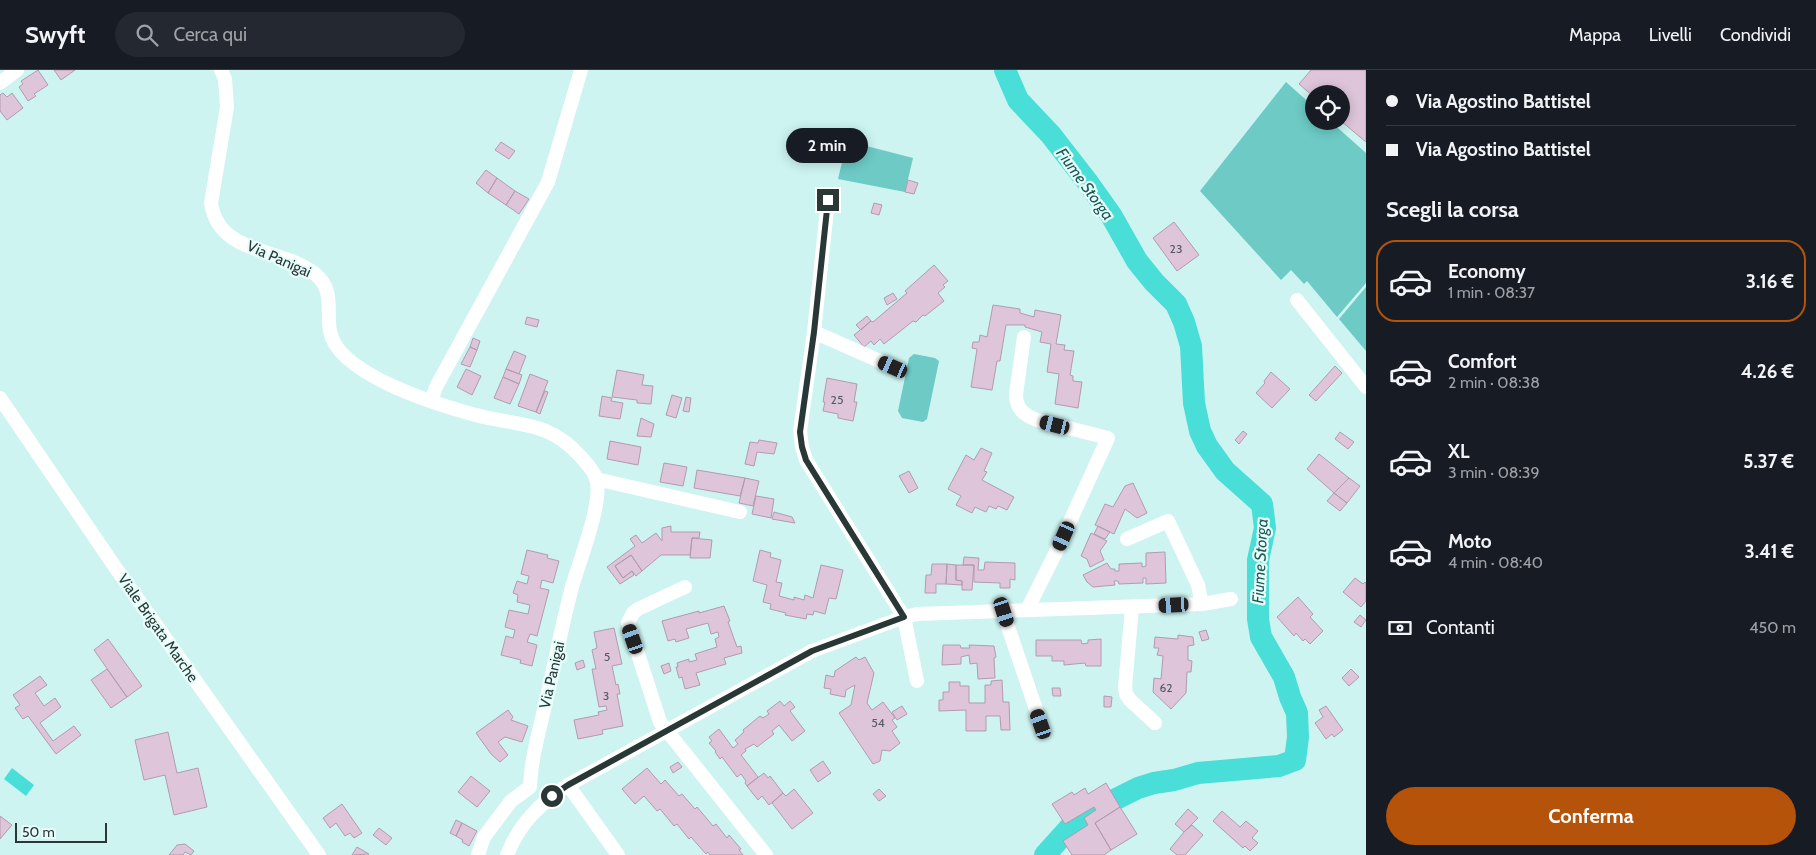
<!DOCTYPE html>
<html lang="it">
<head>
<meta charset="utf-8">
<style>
	body { margin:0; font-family:Cabin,sans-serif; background:#242831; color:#f1f3f6; height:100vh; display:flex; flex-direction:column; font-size:19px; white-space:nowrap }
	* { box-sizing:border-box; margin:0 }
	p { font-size:16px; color:#9ea1a6 }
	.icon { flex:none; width:28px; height:28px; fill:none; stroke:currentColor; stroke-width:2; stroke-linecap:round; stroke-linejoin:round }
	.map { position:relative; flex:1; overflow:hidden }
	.side { display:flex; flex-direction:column; background:#171b24; width:450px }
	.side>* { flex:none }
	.banner { display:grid; align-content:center; height:110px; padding:0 20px; background:#171b24 }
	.controls { position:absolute; left:1305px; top:15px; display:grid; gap:10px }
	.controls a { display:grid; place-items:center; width:45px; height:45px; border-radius:50%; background:#171b24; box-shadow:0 2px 12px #0003; font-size:25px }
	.scale { position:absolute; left:15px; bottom:12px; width:92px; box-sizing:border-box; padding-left:5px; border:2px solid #293837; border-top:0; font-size:14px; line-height:18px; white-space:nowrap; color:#293837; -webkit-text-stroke:4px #e7fdfb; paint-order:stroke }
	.end { position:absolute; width:22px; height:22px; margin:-11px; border:6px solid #293837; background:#fff; box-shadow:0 0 0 2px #fff }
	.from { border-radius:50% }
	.bubble { position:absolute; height:35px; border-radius:18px; background:#171b24; box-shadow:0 2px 12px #0003; font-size:16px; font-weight:700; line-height:35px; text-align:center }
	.car { position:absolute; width:15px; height:30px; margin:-15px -8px; border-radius:6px; box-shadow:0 0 4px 1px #0007; background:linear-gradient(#222 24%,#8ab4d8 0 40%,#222 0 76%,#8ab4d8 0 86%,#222 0) }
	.banner b { display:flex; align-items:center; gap:18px; height:48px; font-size:19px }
	.banner b+b { border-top:1px solid #363941 }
	.banner i { width:12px; height:12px; background:#f1f3f6 }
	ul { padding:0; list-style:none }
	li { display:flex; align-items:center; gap:15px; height:82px; margin:0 10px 8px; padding:0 10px; border:2px solid transparent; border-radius:20px }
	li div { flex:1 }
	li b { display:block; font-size:19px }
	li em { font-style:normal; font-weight:700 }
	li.on { border-color:#b45309 }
	li>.icon { width:45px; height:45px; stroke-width:1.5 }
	h2 { padding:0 20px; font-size:22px; line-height:60px }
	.pay { display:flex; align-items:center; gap:12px; height:55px; padding:0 20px; font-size:19px }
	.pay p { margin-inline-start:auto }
	.button { display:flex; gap:10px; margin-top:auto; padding:10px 20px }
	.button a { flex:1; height:58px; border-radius:30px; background:#b45309; color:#fff; font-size:20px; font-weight:700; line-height:58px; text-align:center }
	header { display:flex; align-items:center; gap:30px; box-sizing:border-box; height:70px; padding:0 25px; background:#171b24; border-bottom:1px solid #363941 }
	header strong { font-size:24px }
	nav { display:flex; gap:28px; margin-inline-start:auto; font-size:18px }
	.search { width:350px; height:45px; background:#242831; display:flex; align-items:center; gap:12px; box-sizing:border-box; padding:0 18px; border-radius:28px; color:#9ea1a6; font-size:19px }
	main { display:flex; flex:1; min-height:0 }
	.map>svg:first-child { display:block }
	.green { fill:#6dcac5 }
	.water { fill:#49ded7 }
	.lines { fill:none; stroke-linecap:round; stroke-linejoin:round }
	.river { stroke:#49ded7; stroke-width:22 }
	.building { fill:#dec5da; stroke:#b39baf }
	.minor { stroke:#fff; stroke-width:14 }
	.route { stroke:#293837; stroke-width:6 }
	.labels { text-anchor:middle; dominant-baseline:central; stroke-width:4.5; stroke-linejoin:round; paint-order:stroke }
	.number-label { font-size:12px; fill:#565b60 }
	.street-label { font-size:15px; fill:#293837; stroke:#e7fdfb }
	.water-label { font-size:16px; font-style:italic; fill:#1c5956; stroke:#e7fdfb }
</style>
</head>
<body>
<header>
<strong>Swyft</strong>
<div class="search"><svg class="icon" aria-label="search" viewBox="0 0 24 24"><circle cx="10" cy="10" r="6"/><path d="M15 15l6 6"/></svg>Cerca qui</div>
<nav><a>Mappa</a><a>Livelli</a><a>Condividi</a></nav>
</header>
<main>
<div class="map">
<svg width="1366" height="785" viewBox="0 0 1366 785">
	<rect width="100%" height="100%" fill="#cdf4f1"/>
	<path class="green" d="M1286 12 1314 37V51H1330L1366 83V213L1337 247 1307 211 1304 214 1291 200 1281 210 1200 121Z
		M847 71 913 88 905 122 838 109Z
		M1366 217V281L1339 249Z
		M914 284 935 288 939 291 927 349 923 352 902 348 898 341 909 288Z"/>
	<path class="water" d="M12 698 34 715 26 726 4 709Z"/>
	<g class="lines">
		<path class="river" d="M1005 0 1018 30 1051 65 1089 114 1111 145 1137 191 1154 212 1176 234 1184 252 1191 276 1194 333 1200 361 1207 376 1225 401 1262 434 1265 458 1258 490V549L1261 567 1284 607 1290 627 1297 643 1298 667 1295 690 1279 696 1198 703 1174 710 1154 713 1138 718 1088 743 1072 755 1045 785"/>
	</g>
	<path class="building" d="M38 0 48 15 34 24 36 26 28 31 19 17 23 14 21 11Z
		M54 0H75L61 10Z
		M1311 0H1366V72L1341 51V24H1314V27L1299 14Z
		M3 23 7 27 12 23 23 38 7 50 0 41V25Z
		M501 72 515 81 509 89 495 80Z
		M486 100 497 108 488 123 476 113Z
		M497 108 515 121 506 135 488 123Z
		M908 110 918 113 914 124 905 122Z
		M515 121 529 129 519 144 506 135Z
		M874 133 882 135 879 145 871 143Z
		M1174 152 1199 185 1177 201 1153 168Z
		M934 195 948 211 943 215 945 217 938 223 944 231 925 246 923 245 916 252 913 251 884 274 880 269 874 275 871 271 864 277 854 265 871 251 873 252 907 223 905 221Z
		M893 223 897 229 887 235 884 228Z
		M993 235 1020 239V243L1034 247 1035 240 1061 245 1056 274 1065 275 1064 280 1074 281 1070 305 1073 306V311L1082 312 1078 338 1055 334 1059 304 1047 302 1051 274 1040 272 1042 262 1025 257V255H1006L1000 291H997L992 320 971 317 977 279 972 278 973 272H979L980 265 987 267Z
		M867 246 871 251 861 260 856 255Z
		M527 247 539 250 537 257 525 254Z
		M473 268 480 271 477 280 470 277Z
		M470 277 477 280 470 297 461 294Z
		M514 281 526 286 519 304 506 299Z
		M1335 296 1342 303 1316 331 1309 325Z
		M466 299 481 306 472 325 457 317Z
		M506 299 522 305 519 314 503 307Z
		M617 300 644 305 642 315 653 316 651 334 637 333V330L612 327Z
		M1271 302 1290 319 1272 338 1256 323 1265 313 1264 311Z
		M530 304 548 311 536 342 518 336Z
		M503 307 519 314 510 334 494 328Z
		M827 308 857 314 854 332H857L853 351 838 348V344L823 341 825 332H823Z
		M545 321 548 322 540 344 536 342Z
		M672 325 682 328 676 348 666 345Z
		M602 326 612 328 611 331 623 333 620 349 599 346Z
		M686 327 691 328 689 342 683 341Z
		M641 348 654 354 651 367 637 366Z
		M1243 361 1247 364 1239 374 1235 370Z
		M1340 362 1354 372 1348 379 1335 369Z
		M759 370 777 373 774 384 757 382 754 396 745 394 750 372 758 373Z
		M610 371 641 377 638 395 607 389Z
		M981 378 992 383 984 401 987 402 982 410 1014 427 1007 440 998 436 996 439 989 436 986 442 975 437 972 443 956 435 961 426 948 419 966 385 974 390Z
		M1319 384 1349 408 1334 423 1307 399Z
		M664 393 687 397 683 416 660 412Z
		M697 400 745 408 740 426 694 418Z
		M909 401 918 418 909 423 899 406Z
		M745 408 759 411 753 436 739 433Z
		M1349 408 1360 416 1347 433 1334 423Z
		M1133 413 1147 443 1137 448 1125 439 1114 464 1095 455 1105 434 1113 437 1125 416Z
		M1334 423 1347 433 1340 441 1327 431Z
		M756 426 774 429 771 448 752 444Z
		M774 442 792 447 795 453 772 449Z
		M671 456V462H700L699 468H692L690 485H661L642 501 631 485 615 496 623 508 632 501 634 505 620 514 607 497 635 476 630 469 636 465 642 473 656 463 662 471V458Z
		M1098 456 1110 462 1105 469 1094 464Z
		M1091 463 1107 471 1100 481 1104 490 1090 497 1087 489 1081 486Z
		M692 468 712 470 710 488H690Z
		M527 480 548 485 547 488 559 491 553 513 542 510 540 518 549 520 537 566 530 564 527 572 537 575 532 596 520 593 521 590 501 585 506 566 513 568 515 560 505 557 509 540 528 544 530 535 517 532 518 525 513 523 517 511 527 514 529 506 521 504Z
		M760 480 771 483 770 487 781 490 776 512 782 513 779 526 794 530V527L804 530 805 525 813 528 821 495 843 500 836 529 829 528 825 544 814 541 813 545 807 544 806 549 785 545 786 543 770 539 771 534 763 532 767 515 753 511Z
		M1165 482 1166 513 1146 514V508H1143V513L1119 514 1118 511H1114L1115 515 1093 517 1087 512 1083 505 1107 493 1111 499H1115V501H1119V494L1142 493V497L1146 496V483Z
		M631 485 642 501 636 506 632 501 623 508 615 496Z
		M964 487 979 488 978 500H984L985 492 1015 493V510L1010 509V518H1000V513L974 512V495H963Z
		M932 494H947L946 514H936V523H925L926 505H931Z
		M947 494 956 495V510L962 511V515L946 514Z
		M956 495H974L972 520H962V511L956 510Z
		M1355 508 1363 514 1365 512 1366 513V531L1361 537 1343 522Z
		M1298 527 1313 544 1310 547 1323 561 1310 574 1305 569 1303 571 1296 563 1294 566 1277 547Z
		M724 536 730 551 728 552 737 577 741 576 742 583 724 588 726 594 696 603 700 615 685 619 682 607 679 608 676 597H678L677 593 689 589V592L697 590 695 584 717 577 715 569 719 567 718 562 711 564 708 553 686 559 689 568 676 572 675 569 668 571 662 551 699 541V543Z
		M1360 545 1366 550 1361 557 1354 552Z
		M614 558 622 594 612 596 616 615 618 614 620 624H617L623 656 602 660 603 664 578 669 574 650 599 645 598 642 607 640 606 636 599 637 592 599H596L592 580 597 578 594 562Z
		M1206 560 1209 569 1202 571 1199 562Z
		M1178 565 1193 567 1194 575 1188 576V590L1192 591 1191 602H1187L1186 623 1171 639 1153 622 1154 608 1161 609 1163 586 1157 585 1159 578H1154L1155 567 1178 569Z
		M108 569 142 616 127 627 94 580Z
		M1101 569V596H1086L1085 593 1064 595V591H1052V586H1036V570H1081L1082 574 1088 573V570Z
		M943 575H960L961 578H970L969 575 994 576 996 587 994 588 995 608 978 609 977 593 970 594 969 585 961 587V594L942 595Z
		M856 587 859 590 865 587 874 603 867 633 872 640 883 632 895 648 892 650 897 657 892 661 900 673 890 681 882 680 880 691 873 694 839 643 851 635 855 615 846 620 845 627 830 624 831 619 824 618 826 605 834 607 835 601Z
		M583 590 585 597 577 600 575 593Z
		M669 593 671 601 664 604 661 596Z
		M107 599 127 627 111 638 91 610Z
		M1351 599 1359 607 1349 616 1342 608Z
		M40 606 47 615 35 623 44 636 55 628 61 637 40 653 53 671 74 656 81 665 56 684 28 646 23 649 15 638 20 635 13 625Z
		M1002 610 1003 632H1009L1010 660H1001L1000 646H986V661H966V640L939 641V630H943V622H949V612H960V616H969V633H985V615H991V611Z
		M1052 618H1060L1061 626H1053Z
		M1104 626 1112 627 1111 637H1104Z
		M780 631 784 636 790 631 795 637 790 641 805 661 792 671 779 655 772 661 774 664 757 677 754 674 745 679 746 681 741 685 758 707 747 716 745 713 746 711 741 704 737 707 722 687 720 689 715 682 716 681 709 673 712 671 709 667 719 659 733 678 738 674 735 670 744 662 743 660 760 646 763 648 769 644 767 641Z
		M902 636 907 644 897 650 892 642Z
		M1326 636 1343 660 1334 667 1332 664 1326 669 1315 653 1323 647 1319 640Z
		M508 640 513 647 511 650 528 656 522 672 505 667 498 672 508 685 500 692 491 684 476 663Z
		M168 662 177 703 198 698 207 737 174 745 165 705 144 710 135 670Z
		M823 691 831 703 818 712 810 700Z
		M678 692 682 697 673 703 670 697Z
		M647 698 661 714 665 710 679 726 682 724 695 739 697 737 713 756 716 754 727 768 729 765 741 779 739 780 743 785H710L708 782 706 784 691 767 689 769 677 754 674 756 660 739 657 741 644 726 635 734 622 719Z
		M764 703 768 708 770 706 783 723 769 735 762 726 758 730 747 716Z
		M471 706 490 721 477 737 458 722Z
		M1106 713 1120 737 1095 753 1111 780 1104 785H1072L1063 771 1088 755 1084 748 1096 740 1094 737 1065 754 1052 734 1072 722 1074 725 1085 718 1088 724Z
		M794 719 813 743 792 759 772 733 783 723 786 726Z
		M879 719 886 726 879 731 873 724Z
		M342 734 362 763 354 768 350 763 345 766 336 753 330 758 323 748Z
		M1120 737 1137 764 1111 780 1095 753Z
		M1188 739 1198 748 1184 762 1175 754Z
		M1222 741 1240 757 1246 751 1258 761 1252 768 1258 773 1250 781 1245 776 1243 778 1213 751Z
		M0 746 12 755 0 769Z
		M456 750 462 753 456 766 450 763Z
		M462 753 477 761 469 776 462 772 463 770 456 766Z
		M1192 755 1203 765 1185 785H1177L1170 779 1184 762Z
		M379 758 392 768 386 775 373 765Z
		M185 774 194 781 191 785 185 782 183 785H169L177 775Z
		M357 777 369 784 352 785Z"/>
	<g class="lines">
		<path class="minor" d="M221 0 225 9 227 37 211 133C219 186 282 177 315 204 335 220 326 240 330 261 337 304 436 334 472 344 517 357 548 349 581 387 587 394 593 400 596 408 604 430 579 492 572 517 562 554 555 593 546 631 540 659 531 688 530 717L511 731 484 767 478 785
			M0 13 17 0
			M828 130 814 262 800 361 802 377 806 390 904 547 917 611
			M1297 230 1366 317
			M814 262 893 297
			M1024 267 1016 324C1016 339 1024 345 1037 350L1108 368 1056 482 1027 540
			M0 328 115 497 319 785
			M431 331 436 317 548 112 581 0
			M596 409 740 442
			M685 517 638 539 633 543 628 553 660 652 766 785
			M1202 534 1231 529
			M1132 537 1125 617 1126 624 1130 630 1155 653
			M1003 542 1041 654
			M568 715 618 785
			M507 785C519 754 540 733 568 715L812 581 904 547 917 544 1202 534 1198 515 1168 451 1127 469"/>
	</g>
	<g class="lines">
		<path class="route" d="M552 726 568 715 812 581 904 547 806 390 802 377 800 362 814 262 828 130"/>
	</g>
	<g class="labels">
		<g class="number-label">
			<text x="1176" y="178">23</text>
			<text x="837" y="329">25</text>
			<text x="607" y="586">5</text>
			<text x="1166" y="617">62</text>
			<text x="606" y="625">3</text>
			<text x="878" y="652">54</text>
		</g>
		<g class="street-label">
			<text transform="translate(279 189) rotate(24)">Via Panigai</text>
			<text transform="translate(158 558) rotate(55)">Viale Brigata Marche</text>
			<text transform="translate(552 605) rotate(-77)">Via Panigai</text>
		</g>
		<g class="water-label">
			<text transform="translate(1085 114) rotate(54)">Fiume Storga</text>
			<text transform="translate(1260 491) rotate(-87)">Fiume Storga</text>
		</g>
	</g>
</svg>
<div class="controls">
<a><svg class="icon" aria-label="locate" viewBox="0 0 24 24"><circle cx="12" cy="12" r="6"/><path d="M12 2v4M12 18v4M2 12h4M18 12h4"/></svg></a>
</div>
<div class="scale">50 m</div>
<i class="end from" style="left:552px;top:726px"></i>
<i class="end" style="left:828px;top:130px"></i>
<div class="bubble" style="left:786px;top:58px;width:82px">2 min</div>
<i class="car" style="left:893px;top:297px;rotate:294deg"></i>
<i class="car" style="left:1055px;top:355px;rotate:284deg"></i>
<i class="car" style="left:1064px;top:466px;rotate:204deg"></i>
<i class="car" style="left:1174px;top:535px;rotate:267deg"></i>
<i class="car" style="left:1004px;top:542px;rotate:162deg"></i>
<i class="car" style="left:633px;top:569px;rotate:341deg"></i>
<i class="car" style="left:1041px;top:654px;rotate:341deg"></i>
</div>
<section class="side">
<div class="banner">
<b><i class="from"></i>Via Agostino Battistel</b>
<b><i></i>Via Agostino Battistel</b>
</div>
<h2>Scegli la corsa</h2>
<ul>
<li class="on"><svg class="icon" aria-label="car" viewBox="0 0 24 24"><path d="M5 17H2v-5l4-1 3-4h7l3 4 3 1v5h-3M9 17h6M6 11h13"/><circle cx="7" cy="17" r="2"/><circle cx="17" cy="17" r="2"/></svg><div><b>Economy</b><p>1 min · 08:37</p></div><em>3.16 €</em></li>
<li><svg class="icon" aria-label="car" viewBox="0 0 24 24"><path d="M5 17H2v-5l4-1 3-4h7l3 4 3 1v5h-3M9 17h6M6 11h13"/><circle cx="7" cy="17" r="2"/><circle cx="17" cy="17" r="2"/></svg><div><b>Comfort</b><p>2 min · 08:38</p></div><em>4.26 €</em></li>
<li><svg class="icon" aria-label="car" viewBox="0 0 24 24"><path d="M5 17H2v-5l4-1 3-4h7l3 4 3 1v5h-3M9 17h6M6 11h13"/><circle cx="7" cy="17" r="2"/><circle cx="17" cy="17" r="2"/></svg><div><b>XL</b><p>3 min · 08:39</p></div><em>5.37 €</em></li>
<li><svg class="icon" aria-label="car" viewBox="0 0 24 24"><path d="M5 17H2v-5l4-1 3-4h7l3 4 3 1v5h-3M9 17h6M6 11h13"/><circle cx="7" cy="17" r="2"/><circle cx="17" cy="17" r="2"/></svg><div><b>Moto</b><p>4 min · 08:40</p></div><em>3.41 €</em></li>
</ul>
<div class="pay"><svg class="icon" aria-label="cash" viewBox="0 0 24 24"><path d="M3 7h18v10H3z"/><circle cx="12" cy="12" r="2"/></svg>Contanti<p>450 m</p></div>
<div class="button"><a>Conferma</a></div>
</section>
</main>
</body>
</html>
